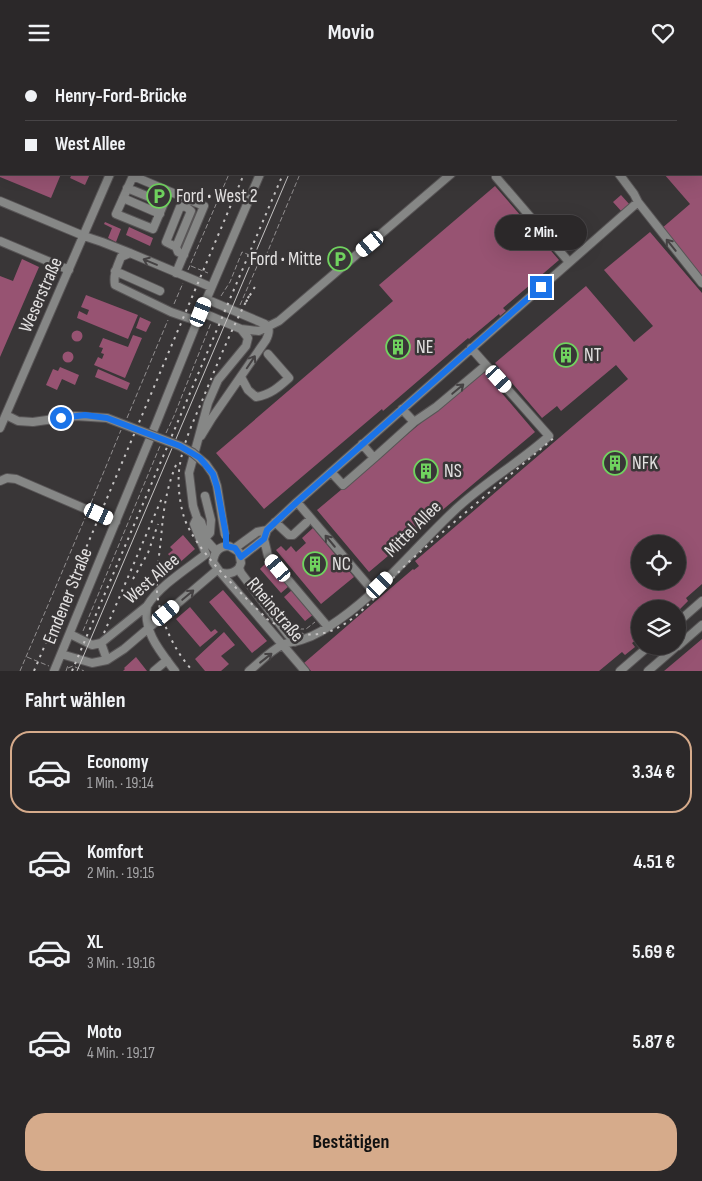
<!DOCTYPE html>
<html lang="de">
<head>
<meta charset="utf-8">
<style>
	body { margin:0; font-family:"Sofia Sans Condensed",sans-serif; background:#373435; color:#f1f3f6; height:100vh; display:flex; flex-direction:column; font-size:19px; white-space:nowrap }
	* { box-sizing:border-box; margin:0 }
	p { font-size:16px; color:#a6a6a8 }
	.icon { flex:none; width:28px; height:28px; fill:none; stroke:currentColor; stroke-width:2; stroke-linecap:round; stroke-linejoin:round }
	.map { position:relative; height:606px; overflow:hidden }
	.details { display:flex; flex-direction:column; background:#2b2829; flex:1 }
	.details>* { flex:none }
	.top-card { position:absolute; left:0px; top:0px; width:702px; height:110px; box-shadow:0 5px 20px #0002,0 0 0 1px #474446; display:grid; align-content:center; height:110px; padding:0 25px; background:#2b2829 }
	.tools { position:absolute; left:631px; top:470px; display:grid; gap:10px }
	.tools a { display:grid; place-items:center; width:55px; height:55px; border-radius:50%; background:#2b2829; box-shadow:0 5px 20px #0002,0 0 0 1px #474446; font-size:25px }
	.end { position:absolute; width:22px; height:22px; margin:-11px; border:6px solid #1a73e8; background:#fff; box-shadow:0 0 0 2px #fff }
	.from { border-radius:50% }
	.bubble { position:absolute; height:35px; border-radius:18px; background:#2b2829; box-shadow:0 5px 20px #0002,0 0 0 1px #474446; font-size:16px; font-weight:700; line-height:35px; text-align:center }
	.car { position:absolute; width:15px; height:30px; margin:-15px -8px; border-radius:6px; box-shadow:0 0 4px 1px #0007; background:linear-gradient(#fff 24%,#345 0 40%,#fff 0 76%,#345 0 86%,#fff 0) }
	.top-card b { display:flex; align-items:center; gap:18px; height:48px; font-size:19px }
	.top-card b+b { border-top:1px solid #474446 }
	.top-card i { width:12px; height:12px; background:#f1f3f6 }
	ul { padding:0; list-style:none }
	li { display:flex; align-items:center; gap:15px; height:82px; margin:0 10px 8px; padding:0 15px; border:2px solid transparent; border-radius:20px }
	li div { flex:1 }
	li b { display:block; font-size:19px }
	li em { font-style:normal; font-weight:700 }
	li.on { border-color:#d6ab8b }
	li>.icon { width:45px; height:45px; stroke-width:1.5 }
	h2 { padding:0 25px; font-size:22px; line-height:60px }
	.action { display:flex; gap:10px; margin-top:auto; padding:10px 25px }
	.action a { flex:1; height:58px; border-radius:20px; background:#d6ab8b; color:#111; font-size:20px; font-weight:700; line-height:58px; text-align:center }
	header { display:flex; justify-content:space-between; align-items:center; height:65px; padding:0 25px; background:#2b2829; font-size:22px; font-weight:700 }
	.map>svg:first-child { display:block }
	.building { fill:#975372; fill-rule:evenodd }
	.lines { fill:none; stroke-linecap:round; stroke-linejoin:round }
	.minor-casing { stroke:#585556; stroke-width:10 }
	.path { stroke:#928f90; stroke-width:1; stroke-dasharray:5 2.5; stroke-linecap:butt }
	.minor { stroke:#868786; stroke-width:8 }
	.tram { stroke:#c5c3c3; stroke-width:1 }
	.rail { stroke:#c5c3c3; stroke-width:2; stroke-dasharray:2.5 5; stroke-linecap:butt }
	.minor-bridge-casing { stroke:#585556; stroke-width:10; stroke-linecap:butt }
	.minor-bridge { stroke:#868786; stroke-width:8 }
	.oneway { stroke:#454243 }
	.route { stroke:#1a73e8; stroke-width:6 }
	.labels { text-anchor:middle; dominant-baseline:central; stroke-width:5; stroke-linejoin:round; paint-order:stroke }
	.poi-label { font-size:19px; fill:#e3e1e1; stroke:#393637; text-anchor:start }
	.street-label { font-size:19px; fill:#e3e1e1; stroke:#393637 }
</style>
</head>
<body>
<header><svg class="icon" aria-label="menu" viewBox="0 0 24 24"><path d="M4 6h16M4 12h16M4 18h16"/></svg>Movio<svg class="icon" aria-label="heart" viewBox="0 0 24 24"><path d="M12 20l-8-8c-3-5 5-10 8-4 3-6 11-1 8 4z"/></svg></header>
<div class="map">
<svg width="702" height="606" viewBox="0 0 702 606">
	<rect width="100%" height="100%" fill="#393637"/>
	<path class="building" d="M0 109H61L51 133 0 112Z
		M72 109H90L85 120 70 113Z
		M664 109H702V212L661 164 690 139Z
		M495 121 559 195 503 243 506 246 500 251 499 249 469 274 468 273 383 346 382 344 264 444 216 388 393 236 379 220Z
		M621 130 630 140 622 147 613 137Z
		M105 157 121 164 116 177 108 173 112 163 104 159Z
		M129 162 153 173 150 181 126 170Z
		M650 167 702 228V519L686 533 688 536 678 546 675 542 673 544H640V572L632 578 635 582 625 590 622 587 599 606H311L304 598 413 504 414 505 419 501 415 496 628 314 616 300 561 346 557 341 542 353 495 298 586 221 634 277 653 261 604 205ZM640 479H678V516H640Z
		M22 194 39 202 0 292V211L13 216Z
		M86 230 138 250 128 274 77 253 79 246 87 250 89 245 81 242Z
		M140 252 151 257 146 267 136 263Z
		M71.5 271a5.5 5.5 0 1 1 11 0a5.5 5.5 0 1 1-11 0Z
		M133 270 142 273 125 313 94 300 98 292 102 294 104 289 101 288 103 283 99 282 103 273 128 282Z
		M62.5 292a5.5 5.5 0 1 1 11 0a5.5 5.5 0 1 1-11 0Z
		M60 302 79 310 75 320 62 314 57 325 46 320 53 304 58 306Z
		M98 304 130 318 127 325 95 312Z
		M483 306 535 367 369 507 317 445Z
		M313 463 354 512 321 539 276 485 281 481 286 486 291 481 296 487 306 478 302 473Z
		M183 470 195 484 177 500 168 489 173 485 170 482Z
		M268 496 289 521 281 528 260 504Z
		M223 525 267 576 252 588 209 537Z
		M292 525 314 549 305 556 284 532Z
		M190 542 211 567 215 564 218 567 200 582 176 554Z
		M224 567 235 580 221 591 229 599 221 606H205L195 594Z
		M702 574V606H664Z
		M136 592 147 606H123L125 604 124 603Z"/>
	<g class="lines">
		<g class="minor-casing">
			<path id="minor" d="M528 0 529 1
				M155 1V0
				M306 1 307 0
				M619 109 634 129 638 137 702 218
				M496 112 569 197
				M127 123 164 138 153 164 116 149 133 111 204 141 176 208
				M123 133 160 149
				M0 136 84 171 102 177 130 188
				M0 176 69 205
				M176 182 191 146 185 141 180 142 166 177 176 182 178 187 184 190
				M115 206 160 226
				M201 247 241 264 248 273 246 281 218 315 208 338 189 408 193 441 197 453 201 457 207 476 216 486
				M197 256 171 247 115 220C113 210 117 202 121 192L130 188 211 222
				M241 264 259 266 279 256 451 109
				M241 312 248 325 256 332C270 330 279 322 289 313L268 289
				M6 350 18 356 33 357
				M414 357 436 342 486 300
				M0 363 110 109
				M201 371 212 353 266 275C269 269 271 263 265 259L206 234
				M374 393 414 357 402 344
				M331 407 343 420 374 393 362 379
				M0 416 7 413 16 414 116 457
				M205 431 211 455 210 468 206 472
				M297 437 373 526
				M197 453 194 459 206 489
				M275 457 289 470H293L306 458
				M264 474 268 491 328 562
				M235 483 257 467 267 465
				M241 492 264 474 267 465 297 437 638 137
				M239 503C233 509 227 510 220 507L213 497C214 487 219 481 229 481L239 487 241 498 239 503 241 508 288 570 295 577
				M221 508 305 606
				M147 541C143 567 160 586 175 606
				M678 557 702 536
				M70 569 92 580 101 578 147 541C159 521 188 503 206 489
				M101 578 107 595
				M678 581 702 560
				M61 589 92 598 107 595 124 584 217 505
				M54 606 156 359 201 247 260 109
				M154 606 167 595
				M249 606C259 598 270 586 282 580 288 577 297 577 304 574 317 570 329 562 340 554 384 523 417 480 456 444 485 417 520 397 549 371L471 283
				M620 606 649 581
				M648 606 677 581"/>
		</g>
		<path class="path" d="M274 1 275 0
			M345 1V0
			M191 201 208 208
			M188 205 229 109
			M221 231 230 217 242 187 257 193H265L300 109
			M174 239 183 218
			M240 240 262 190
			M127 353 168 255
			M166 368 174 351 211 258
			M91 438 121 365
			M292 562 296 564H306L315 557
			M83 566 160 381
			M27 592 49 601
			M68 603 73 601 84 606
			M20 606 85 453
			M66 606 68 600"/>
		<use href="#minor" class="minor"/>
		<path class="tram" d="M338 1 339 0
			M77 606 289 109"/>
		<path class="rail" d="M290 1V0
			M328 1 329 0
			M249 231C232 263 218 297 204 331 195 353 184 375 180 399 177 415 179 436 184 452 194 484 242 529 267 554 283 565 304 573 324 568 358 560 386 517 411 495 458 453 508 412 556 371
			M246 237 256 220
			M176 400C166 424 163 448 161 474 159 492 156 510 157 527 160 555 174 586 193 606
			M133 514 148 488 158 459
			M104 568 162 433
			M34 606 244 109
			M72 606 283 109"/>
		<g class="minor-bridge-casing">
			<path id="minor-bridge" d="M33 357 75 351 107 353 180 381 193 388 206 399 213 409 217 421 225 470"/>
		</g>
		<use href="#minor-bridge" class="minor-bridge"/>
	</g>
	<defs><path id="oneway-shaft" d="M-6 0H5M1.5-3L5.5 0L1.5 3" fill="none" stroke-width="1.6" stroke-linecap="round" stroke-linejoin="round" transform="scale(1.25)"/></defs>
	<g class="oneway">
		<use href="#oneway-shaft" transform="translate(671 180) rotate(-129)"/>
		<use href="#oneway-shaft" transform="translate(150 197) rotate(-157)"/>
		<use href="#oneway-shaft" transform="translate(251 297) rotate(-56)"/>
		<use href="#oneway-shaft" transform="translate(458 324) rotate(-40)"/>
		<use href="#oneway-shaft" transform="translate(330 476) rotate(-130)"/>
		<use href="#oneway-shaft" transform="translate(188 530) rotate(-40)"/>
		<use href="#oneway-shaft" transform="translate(266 593) rotate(-38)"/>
	</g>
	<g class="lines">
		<path class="route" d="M61 353 85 350 107 353 180 381 200 393 213 409 217 422 226 470V481L235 483 241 492 264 474 267 465 297 437 541 222"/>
	</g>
	<defs>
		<g id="parking-ring" transform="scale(1.25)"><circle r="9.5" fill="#393637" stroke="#70d35f" stroke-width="1.5"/><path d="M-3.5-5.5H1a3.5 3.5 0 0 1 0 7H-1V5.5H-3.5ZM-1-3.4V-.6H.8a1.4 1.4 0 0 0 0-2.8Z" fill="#70d35f"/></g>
		<g id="building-ring" transform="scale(1.25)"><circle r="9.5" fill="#393637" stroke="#70d35f" stroke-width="1.5"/><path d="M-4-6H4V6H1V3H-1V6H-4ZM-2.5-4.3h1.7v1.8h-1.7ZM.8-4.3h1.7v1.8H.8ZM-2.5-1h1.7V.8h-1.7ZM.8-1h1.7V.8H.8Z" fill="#70d35f"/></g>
	</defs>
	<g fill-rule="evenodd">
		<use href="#parking-ring" x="159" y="131"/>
		<use href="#parking-ring" x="340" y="194"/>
		<use href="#building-ring" x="398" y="282"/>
		<use href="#building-ring" x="566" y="290"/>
		<use href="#building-ring" x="615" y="398"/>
		<use href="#building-ring" x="426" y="406"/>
		<use href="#building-ring" x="315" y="499"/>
	</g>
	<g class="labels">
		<g class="poi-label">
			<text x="176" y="131">Ford • West 2</text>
			<text x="322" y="194" text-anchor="end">Ford • Mitte</text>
			<text x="416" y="282">NE</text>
			<text x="584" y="290">NT</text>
			<text x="632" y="398">NFK</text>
			<text x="444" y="406">NS</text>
			<text x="332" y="499">NC</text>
		</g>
		<g class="street-label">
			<text transform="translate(41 230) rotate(-66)">Weserstraße</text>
			<text transform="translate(413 464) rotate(-45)">Mittel Allee</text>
			<text transform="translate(152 514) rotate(-41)">West Allee</text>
			<text transform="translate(68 531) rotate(-68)">Emdener Straße</text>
			<text transform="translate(275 545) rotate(50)">Rheinstraße</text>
		</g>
	</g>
</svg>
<div class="tools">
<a><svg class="icon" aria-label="locate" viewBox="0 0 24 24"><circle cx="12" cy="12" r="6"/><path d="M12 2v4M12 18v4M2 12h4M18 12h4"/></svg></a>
<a><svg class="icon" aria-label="layers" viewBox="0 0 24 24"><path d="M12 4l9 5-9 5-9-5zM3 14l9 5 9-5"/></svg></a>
</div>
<i class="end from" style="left:61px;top:353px"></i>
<i class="end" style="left:541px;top:222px"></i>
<div class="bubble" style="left:495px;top:150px;width:92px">2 Min.</div>
<i class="car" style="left:370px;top:179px;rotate:230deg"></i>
<i class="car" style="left:201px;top:247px;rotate:22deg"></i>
<i class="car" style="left:499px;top:314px;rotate:138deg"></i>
<i class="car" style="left:99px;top:449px;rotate:115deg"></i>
<i class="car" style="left:278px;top:503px;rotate:320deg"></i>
<i class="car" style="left:380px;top:520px;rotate:45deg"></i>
<i class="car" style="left:166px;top:548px;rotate:50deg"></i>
<div class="top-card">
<b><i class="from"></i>Henry-Ford-Brücke</b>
<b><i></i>West Allee</b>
</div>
</div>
<section class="details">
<h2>Fahrt wählen</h2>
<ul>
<li class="on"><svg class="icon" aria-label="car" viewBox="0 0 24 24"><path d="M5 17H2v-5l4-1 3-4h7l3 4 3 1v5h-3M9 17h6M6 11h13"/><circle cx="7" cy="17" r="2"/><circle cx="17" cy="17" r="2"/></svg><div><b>Economy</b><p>1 Min. · 19:14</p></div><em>3.34 €</em></li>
<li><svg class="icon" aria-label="car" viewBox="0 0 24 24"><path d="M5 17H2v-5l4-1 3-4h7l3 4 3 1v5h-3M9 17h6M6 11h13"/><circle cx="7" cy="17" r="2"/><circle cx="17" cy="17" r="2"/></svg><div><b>Komfort</b><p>2 Min. · 19:15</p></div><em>4.51 €</em></li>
<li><svg class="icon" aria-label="car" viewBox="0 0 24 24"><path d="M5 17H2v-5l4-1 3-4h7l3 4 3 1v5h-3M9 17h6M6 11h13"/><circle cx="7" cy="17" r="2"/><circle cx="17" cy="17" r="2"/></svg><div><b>XL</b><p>3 Min. · 19:16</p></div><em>5.69 €</em></li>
<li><svg class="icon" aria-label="car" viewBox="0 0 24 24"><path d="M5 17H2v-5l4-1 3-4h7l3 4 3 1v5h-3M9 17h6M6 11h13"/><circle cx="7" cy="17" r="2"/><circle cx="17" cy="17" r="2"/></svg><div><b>Moto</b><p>4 Min. · 19:17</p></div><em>5.87 €</em></li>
</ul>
<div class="action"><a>Bestätigen</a></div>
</section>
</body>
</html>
